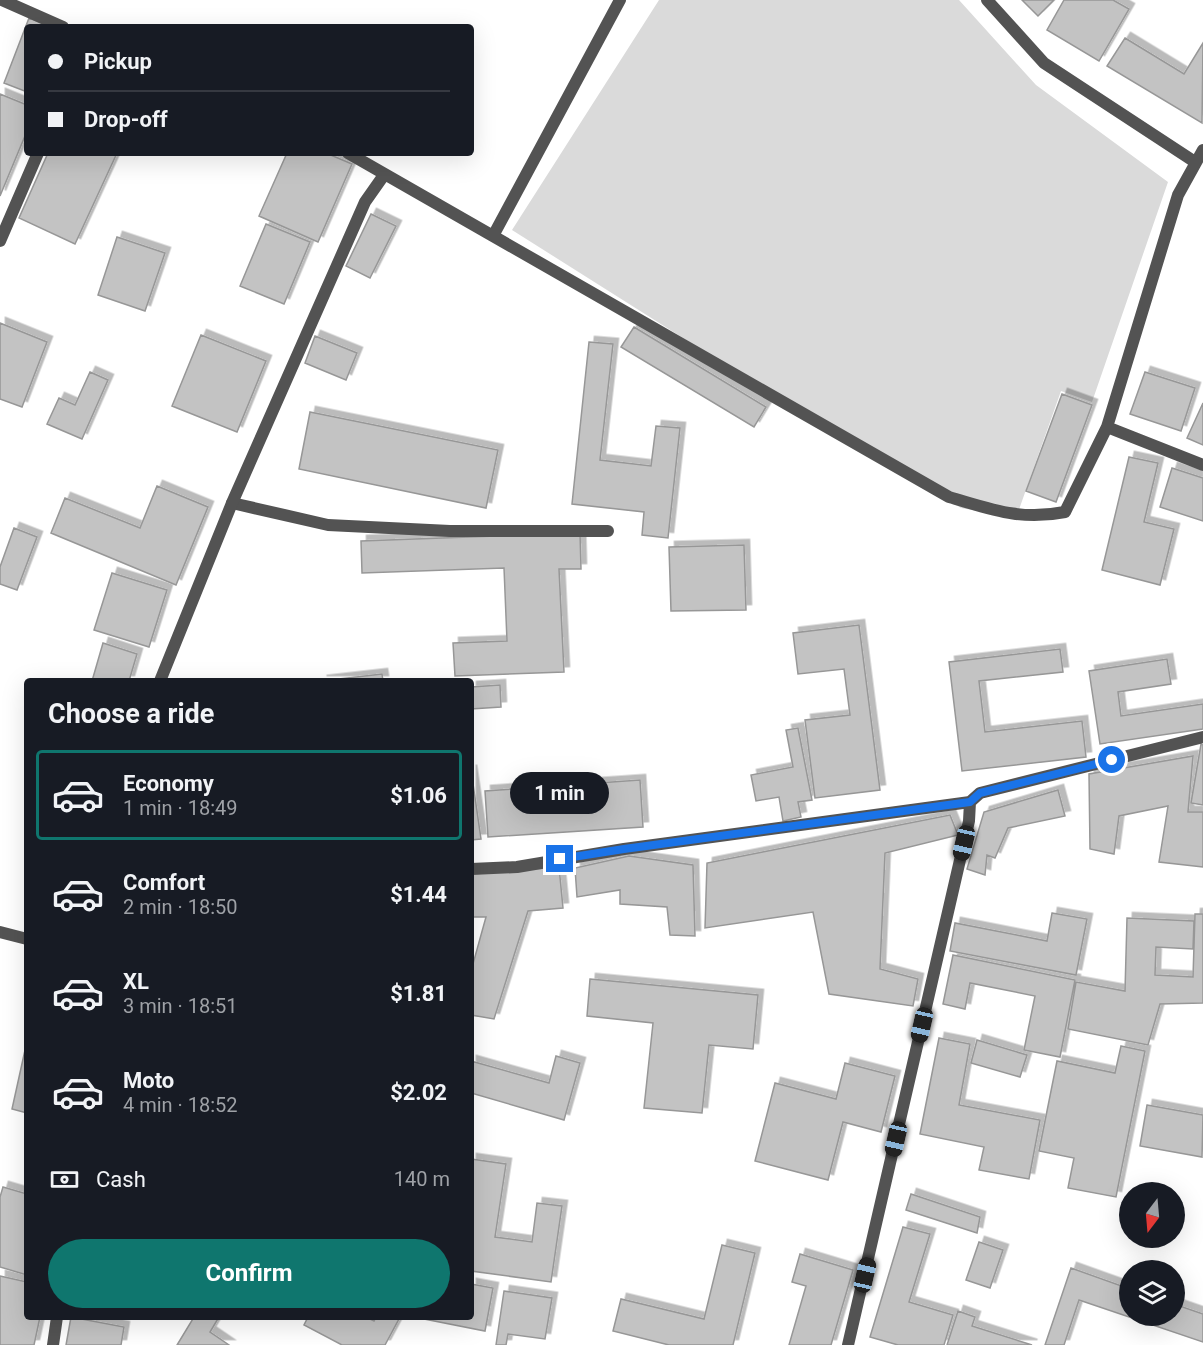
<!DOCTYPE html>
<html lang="en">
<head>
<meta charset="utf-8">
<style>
	body { margin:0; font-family:Roboto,sans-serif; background:#20242c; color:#f1f3f6; height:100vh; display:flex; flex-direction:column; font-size:22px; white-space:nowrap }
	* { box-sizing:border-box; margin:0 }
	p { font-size:20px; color:#9ea1a6 }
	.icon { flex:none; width:33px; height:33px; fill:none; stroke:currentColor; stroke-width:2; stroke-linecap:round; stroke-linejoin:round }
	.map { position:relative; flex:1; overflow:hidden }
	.details { position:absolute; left:24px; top:678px; width:450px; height:642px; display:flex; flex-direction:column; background:#171b24; border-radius:6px; box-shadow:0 6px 24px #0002 }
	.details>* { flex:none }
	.banner { position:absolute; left:24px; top:24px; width:450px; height:132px; border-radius:6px; box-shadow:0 6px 24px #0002; display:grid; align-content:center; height:132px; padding:0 24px; background:#171b24 }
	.needle { width:39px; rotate:196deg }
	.controls { position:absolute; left:1119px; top:1182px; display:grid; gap:12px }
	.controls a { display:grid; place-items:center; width:66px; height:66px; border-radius:50%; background:#171b24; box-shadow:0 6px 24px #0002; font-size:30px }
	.end { position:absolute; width:27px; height:27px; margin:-14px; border:8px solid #1a73e8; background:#fff; box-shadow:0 0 0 3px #fff }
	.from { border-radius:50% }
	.bubble { position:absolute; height:42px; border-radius:21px; background:#171b24; box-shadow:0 6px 24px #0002; font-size:20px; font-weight:700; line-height:42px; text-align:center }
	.car { position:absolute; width:18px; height:36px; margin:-18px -9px; border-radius:8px; box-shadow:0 0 4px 2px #0007; background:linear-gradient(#222 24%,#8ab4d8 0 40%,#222 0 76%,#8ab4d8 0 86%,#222 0) }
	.banner b { display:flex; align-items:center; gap:21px; height:57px; font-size:22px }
	.banner b+b { border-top:2px solid #363941 }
	.banner i { width:15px; height:15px; background:#f1f3f6 }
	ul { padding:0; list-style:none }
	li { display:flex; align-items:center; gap:18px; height:90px; margin:0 12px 9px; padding:0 12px; border:3px solid transparent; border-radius:6px }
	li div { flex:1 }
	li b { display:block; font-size:22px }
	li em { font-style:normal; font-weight:700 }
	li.on { border-color:#0f766e }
	li>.icon { width:54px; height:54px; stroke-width:1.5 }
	h2 { padding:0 24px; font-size:27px; line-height:72px }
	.pay { display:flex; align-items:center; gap:15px; height:66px; padding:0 24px; font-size:22px }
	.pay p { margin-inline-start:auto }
	.button { display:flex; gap:12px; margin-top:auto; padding:12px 24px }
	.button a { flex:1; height:69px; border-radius:36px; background:#0f766e; color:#fff; font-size:24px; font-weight:700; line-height:69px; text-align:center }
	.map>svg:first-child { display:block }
	.green { fill:#dadada }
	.building { fill:#c3c3c3; stroke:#979797; stroke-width:1.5; filter:url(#shadow) }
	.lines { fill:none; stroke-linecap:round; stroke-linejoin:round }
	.lane { stroke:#535353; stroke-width:12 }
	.street { stroke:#535353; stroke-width:12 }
	.route { stroke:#1a73e8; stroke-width:8 }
</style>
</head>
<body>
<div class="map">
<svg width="1203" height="1345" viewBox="0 0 1203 1345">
	<defs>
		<filter id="shadow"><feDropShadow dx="5.5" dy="-5.5" stdDeviation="0" flood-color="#0004"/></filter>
	</defs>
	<rect width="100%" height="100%" fill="#fff"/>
	<path class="green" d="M659 0H959L1036 85 1168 182 1092 402 1061 391 1016 518 961 508 740 374 512 230Z"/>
	<path class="building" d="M1022 0H1054L1038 16Z
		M1064 0H1113L1129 9 1099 61 1047 30Z
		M29 18 53 27H27V92L4 83Z
		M1125 38 1184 74 1203 43 1202 123 1107 66Z
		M0 94 27 105V131L0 196Z
		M48 153H117L75 244 19 218Z
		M287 153H326L352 164 318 242 259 216Z
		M371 214 396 226 370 278 346 266Z
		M266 224 310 242 284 304 240 286Z
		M117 237 165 253 145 311 98 295Z
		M0 323 47 342 22 407 0 399Z
		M634 327 766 407 754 427 621 347Z
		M201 335 266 361 237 432 172 406Z
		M315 336 357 353 346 380 305 363Z
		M589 342 613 344 600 460 651 466 656 426 680 428 668 538 642 535 644 512 572 504Z
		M90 372 108 380 82 439 47 424 59 398 75 405Z
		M1145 372 1195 388 1181 431 1130 414Z
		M1062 394 1092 405 1056 502 1026 491Z
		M1203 403V445L1187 438Z
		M310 412 498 450 486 508 299 469Z
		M1129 457 1158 463 1144 522 1174 529 1160 585 1102 570Z
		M1172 468 1203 478V521L1160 507Z
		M157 486 208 507 176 585 51 533 65 498 140 528Z
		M14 528 37 537 17 590 0 584V567Z
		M580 533 581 569H559L564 672 455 676 453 643 507 641 504 568 362 573 361 541Z
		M744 545 746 610 671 611 669 547Z
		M112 573 167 590 149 647 94 630Z
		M859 625 880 790 815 798 805 720 850 715 844 669 798 674 793 633Z
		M103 643 137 654 129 681H92Z
		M1060 649 1063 672 979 681 985 732 1082 721 1086 757 962 771 949 662Z
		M1167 659 1171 684 1118 692 1121 716 1203 704V729L1100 744 1089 671Z
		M382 674 383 681H321Z
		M500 685 501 707 471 709V687Z
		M798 728 812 800 798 802 801 817 783 821 779 797 756 801 751 775 793 767 786 730Z
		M1201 744 1203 745V805L1191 803Z
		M1193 756 1188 812H1203V867L1159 862 1168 806 1119 816 1114 854 1090 849 1089 774Z
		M471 770 481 839 471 840Z
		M640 780 643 827 488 837 485 791Z
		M1058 790 1065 816 1008 828 995 858 987 855 985 875 967 869 984 812Z
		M950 815 958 835 885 853 880 969 918 979 913 1006 829 994 813 912 705 928 707 863Z
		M629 856 693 865 695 936 670 935 667 907 620 904V890L577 897 575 868Z
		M559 867 563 908 528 911 494 1019 471 1015V971L486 917H471V874Z
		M1052 913 1087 919 1076 975 950 951 955 923 1047 941Z
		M1195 914H1203V1003L1160 1004 1148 1045 1068 1029 1076 982 1125 991 1127 918 1194 921 1193 949 1156 947 1155 975 1193 977Z
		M953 955 1075 980 1060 1057 1024 1050 1035 996 970 983 965 1009 943 1004Z
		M590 979 758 995 753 1049 709 1045 702 1113 644 1108 653 1023 587 1016Z
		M939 1038 970 1044 959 1105 1040 1120 1029 1179 979 1170 984 1147 920 1134Z
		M977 1040 1027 1055 1020 1077 971 1063Z
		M27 1041V1113L12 1109Z
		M1121 1046 1145 1051 1116 1197 1068 1188 1074 1158 1039 1151 1057 1061 1115 1073Z
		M556 1056 580 1063 564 1120 471 1093V1061L549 1083Z
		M845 1063 895 1076 881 1132 843 1122 828 1180 755 1161 775 1083 836 1099Z
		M1147 1105 1203 1115 1202 1157 1140 1146Z
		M471 1159 506 1164 495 1237 532 1242 537 1203 562 1206 551 1282 471 1271V1230L473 1213 471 1212Z
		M3 1187 27 1194V1275L0 1267V1197Z
		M911 1194 980 1217 977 1233 906 1210Z
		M903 1227 930 1234 909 1302 953 1315 944 1345H898L870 1337Z
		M979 1242 1003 1250 990 1288 966 1280Z
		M722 1245 755 1253 733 1345H669L613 1331 621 1299 704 1319Z
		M800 1254 853 1270 831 1345H789L806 1286 792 1282Z
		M1071 1268 1130 1289V1316H1174V1304L1203 1314V1342L1079 1300 1064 1345H1045Z
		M0 1276 27 1282V1317H40L34 1345H0Z
		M471 1284 493 1288 485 1331 419 1318 471 1317Z
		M504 1291 552 1298 545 1339 508 1334 506 1345H496Z
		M958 1311 975 1317 972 1326 1032 1345H947Z
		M71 1317 124 1327 121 1345H66Z
		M194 1317H219L210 1332 229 1345H177Z
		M308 1317H366L374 1321 376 1317H400L385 1345H342L304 1325Z"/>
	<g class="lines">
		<path class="lane" d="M232 503 328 525 450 531H608"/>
		<path class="street" d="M2 0 63 27
			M987 0 1044 63 1195 162
			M348 153 949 497C991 509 1020 521 1065 512L1107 427 1178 195 1203 150
			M493 236 620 0
			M0 241 38 153
			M1107 427 1203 465
			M160 681 232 503 365 202 384 175
			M471 869 517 867 624 849 970 802 980 793 1203 737
			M0 932 27 939
			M53 1345 57 1317
			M848 1345 969 821 970 802"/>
	</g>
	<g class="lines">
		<path class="route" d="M560 859 624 849 970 802 980 793 1112 760"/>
	</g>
</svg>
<div class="controls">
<a><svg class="needle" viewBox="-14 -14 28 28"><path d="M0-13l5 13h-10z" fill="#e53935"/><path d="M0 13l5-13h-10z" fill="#9ea1a6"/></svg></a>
<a><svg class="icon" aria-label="layers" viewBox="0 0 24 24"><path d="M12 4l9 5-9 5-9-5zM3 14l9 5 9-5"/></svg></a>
</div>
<i class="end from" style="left:1112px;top:760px"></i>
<i class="end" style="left:560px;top:859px"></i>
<div class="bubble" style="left:510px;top:772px;width:99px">1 min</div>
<i class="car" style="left:964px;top:843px;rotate:193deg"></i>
<i class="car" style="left:922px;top:1025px;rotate:193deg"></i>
<i class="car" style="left:896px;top:1139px;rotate:193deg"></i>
<i class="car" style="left:865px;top:1275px;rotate:13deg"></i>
<div class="banner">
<b><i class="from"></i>Pickup</b>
<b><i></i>Drop-off</b>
</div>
<section class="details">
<h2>Choose a ride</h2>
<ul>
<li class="on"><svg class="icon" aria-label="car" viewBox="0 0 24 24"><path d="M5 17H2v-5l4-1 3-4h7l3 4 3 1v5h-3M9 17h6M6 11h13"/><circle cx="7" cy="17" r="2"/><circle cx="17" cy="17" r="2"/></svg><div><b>Economy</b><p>1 min · 18:49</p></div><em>$1.06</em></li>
<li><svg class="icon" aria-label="car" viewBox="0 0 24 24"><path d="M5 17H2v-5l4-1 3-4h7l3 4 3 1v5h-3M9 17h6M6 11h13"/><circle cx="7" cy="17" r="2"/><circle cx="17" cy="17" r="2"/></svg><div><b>Comfort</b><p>2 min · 18:50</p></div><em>$1.44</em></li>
<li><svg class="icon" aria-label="car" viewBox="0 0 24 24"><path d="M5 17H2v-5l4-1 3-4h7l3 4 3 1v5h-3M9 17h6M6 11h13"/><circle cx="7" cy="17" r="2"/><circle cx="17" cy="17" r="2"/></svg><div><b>XL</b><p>3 min · 18:51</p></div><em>$1.81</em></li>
<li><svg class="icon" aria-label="car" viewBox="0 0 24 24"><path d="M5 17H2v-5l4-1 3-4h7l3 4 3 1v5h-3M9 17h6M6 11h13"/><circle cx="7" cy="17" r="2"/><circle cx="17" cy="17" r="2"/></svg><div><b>Moto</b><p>4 min · 18:52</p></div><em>$2.02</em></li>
</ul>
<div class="pay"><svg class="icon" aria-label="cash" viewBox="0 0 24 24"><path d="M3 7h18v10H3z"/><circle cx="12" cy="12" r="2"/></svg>Cash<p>140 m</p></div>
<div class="button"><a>Confirm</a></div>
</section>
</div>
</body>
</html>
